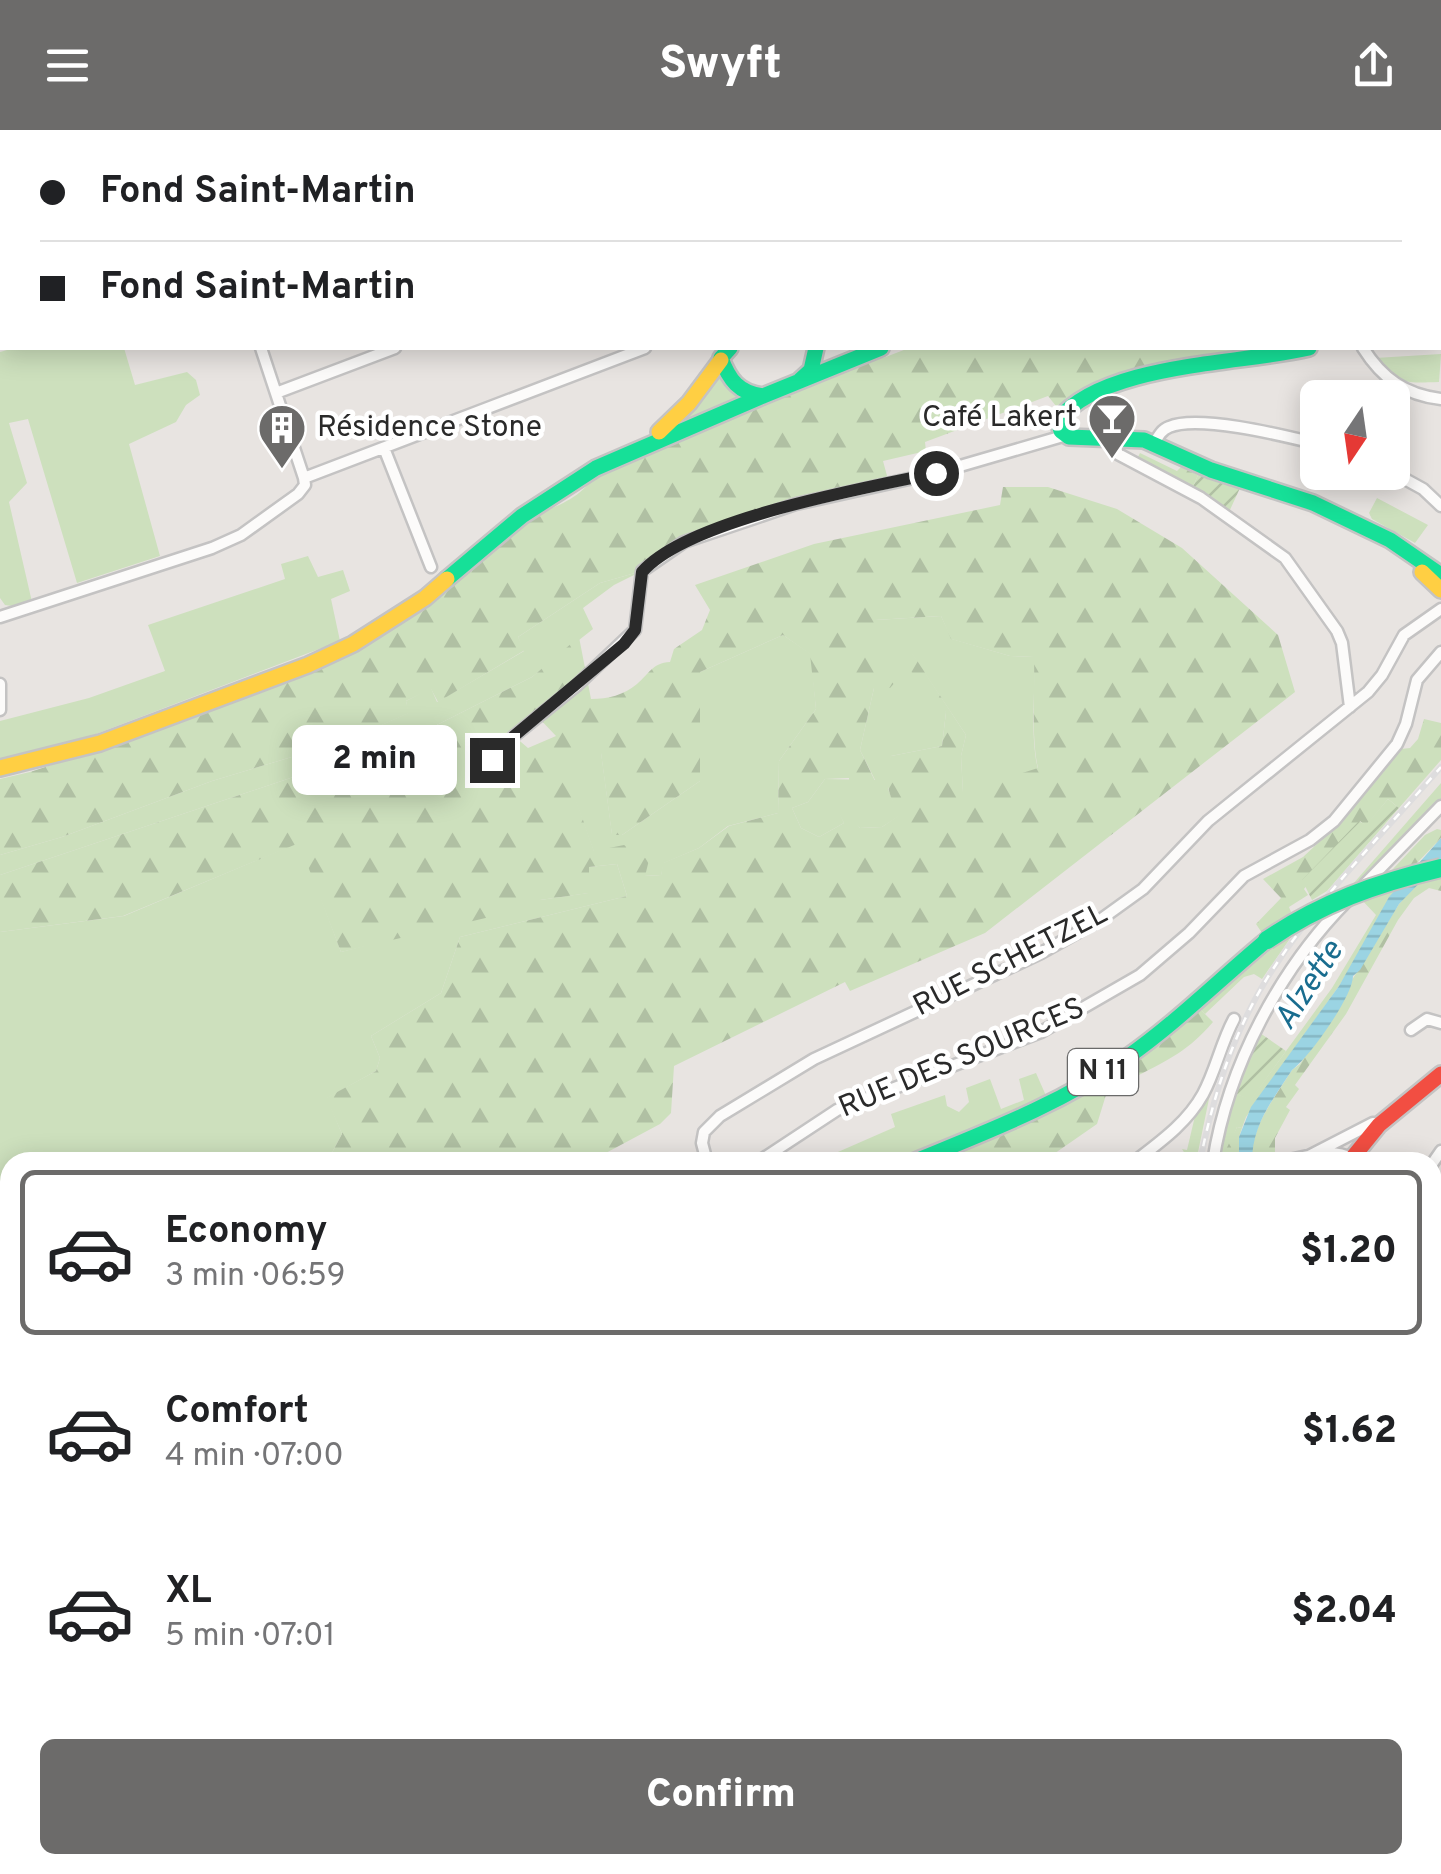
<!DOCTYPE html>
<html lang="en">
<head>
<meta charset="utf-8">
<style>
	body { margin:0; font-family:Overpass,sans-serif; background:#f2f2f2; color:#202124; height:100vh; display:flex; flex-direction:column; font-size:38px; white-space:nowrap }
	* { box-sizing:border-box; margin:0 }
	p { font-size:32px; color:#757577 }
	.icon { flex:none; width:55px; height:55px; fill:none; stroke:currentColor; stroke-width:2; stroke-linecap:round; stroke-linejoin:round }
	.map { position:relative; flex:1; overflow:hidden }
	.details { position:absolute; left:0px; top:1022px; width:1442px; height:722px; display:flex; flex-direction:column; background:#fff; border-radius:30px 30px 0 0; box-shadow:0 5px 25px #0003 }
	.details>* { flex:none }
	.guide { position:absolute; left:0px; top:0px; width:1442px; height:220px; box-shadow:0 5px 25px #0003; display:grid; align-content:center; height:220px; padding:0 40px; background:#fff }
	.needle { width:65px; rotate:193deg }
	.tools { position:absolute; left:1300px; top:250px; display:grid; gap:20px }
	.tools a { display:grid; place-items:center; width:110px; height:110px; border-radius:15px; background:#fff; box-shadow:0 5px 25px #0003; font-size:50px }
	.end { position:absolute; width:45px; height:45px; margin:-22px; border:12px solid #2a2a2a; background:#fff; box-shadow:0 0 0 5px #fff }
	.from { border-radius:50% }
	.bubble { position:absolute; height:70px; border-radius:15px; background:#fff; box-shadow:0 5px 25px #0003; font-size:32px; font-weight:800; line-height:70px; text-align:center }
	.guide b { display:flex; align-items:center; gap:35px; height:95px; font-size:38px }
	.guide b+b { border-top:2px solid #e0e0e0 }
	.guide i { width:25px; height:25px; background:#202124 }
	ul { padding:18px 0 0; list-style:none }
	li { display:flex; align-items:center; gap:30px; height:165px; margin:0 20px 15px; padding:0 20px; border:5px solid transparent; border-radius:15px }
	li div { flex:1 }
	li b { display:block; font-size:38px }
	li em { font-style:normal; font-weight:800 }
	li.active { border-color:#6c6b6a }
	li>.icon { width:90px; height:90px; stroke-width:1.5 }
	.cta { display:flex; gap:20px; margin-top:auto; padding:20px 40px }
	.cta a { flex:1; height:115px; border-radius:15px; background:#6c6b6a; color:#fff; font-size:40px; font-weight:800; line-height:115px; text-align:center }
	header { display:flex; justify-content:space-between; align-items:center; height:130px; padding:0 40px; background:#6c6b6a; color:#fff; font-size:45px; font-weight:800 }
	.map>svg:first-child { display:block }
	.grass { fill:#cde0bd }
	.forest { fill:url(#forest-firs); fill-rule:evenodd }
	.wetland { fill:url(#wetland-marsh) }
	.garden { fill:url(#garden-furrows) }
	.water { fill:url(#water-rules) }
	.lines { fill:none; stroke-linecap:round; stroke-linejoin:round }
	.street-casing { stroke:#c4c3c3; stroke-width:15 }
	.fast-casing { stroke:#c4c3c3; stroke-width:20 }
	.slow-casing { stroke:#c4c3c3; stroke-width:20 }
	.jam-casing { stroke:#c4c3c3; stroke-width:20 }
	.street { stroke:#fcfbfa; stroke-width:10 }
	.fast { stroke:#16e098; stroke-width:15 }
	.slow { stroke:#ffcf43; stroke-width:15 }
	.jam { stroke:#f24e42; stroke-width:15 }
	.rail-casing { stroke:#deddde; stroke-width:6 }
	.rail { stroke:#fff; stroke-width:2.5; stroke-dasharray:8; stroke-linecap:butt }
	.fast-bridge-casing { stroke:#c4c3c2; stroke-width:22; stroke-linecap:butt }
	.fast-bridge { stroke:#16e098; stroke-width:18 }
	.route { stroke:#2a2a2a; stroke-width:12 }
	.labels { text-anchor:middle; dominant-baseline:central; stroke-width:9; stroke-linejoin:round; paint-order:stroke }
	.shield { fill:#fff; stroke:#6a6a6a; stroke-width:2.5 }
	.shield-label { font-size:28px; font-weight:bold; fill:#2a2a2a }
	.poi-label { font-size:30px; fill:#2a2a2a; stroke:#fff; text-anchor:end }
	.street-label { font-size:30px; fill:#2a2a2a; stroke:#fff }
	.water-label { font-size:32px; font-style:italic; fill:#196d8f; stroke:#fff }
</style>
</head>
<body>
<header><svg class="icon" aria-label="menu" viewBox="0 0 24 24"><path d="M4 6h16M4 12h16M4 18h16"/></svg>Swyft<svg class="icon" aria-label="share" viewBox="0 0 24 24"><path d="M12 15V3M7 8l5-5 5 5M5 13v7h14v-7"/></svg></header>
<div class="map">
<svg width="1441" height="1744" viewBox="0 0 1441 1744">
	<defs>
		<pattern id="forest-firs" width="22" height="20" patternUnits="userSpaceOnUse" patternTransform="scale(2.5)"><rect width="22" height="20" fill="#cde0bd"/><path d="M5 1l3.5 6h-7zM16 11l3.5 6h-7z" fill="#b0c0a3"/></pattern>
		<pattern id="wetland-marsh" width="20" height="14" patternUnits="userSpaceOnUse" patternTransform="scale(2.5)"><rect width="20" height="14" fill="#cde0bd"/><path d="M1 5h8M5 5V1M11 12h8M15 12V8" fill="none" stroke="#b0c0a3"/></pattern>
		<pattern id="garden-furrows" width="10" height="10" patternUnits="userSpaceOnUse" patternTransform="scale(2.5)"><rect width="10" height="10" fill="#cde0bd"/><path d="M-1 1l2-2M0 10L10 0M9 11l2-2" fill="none" stroke="#b0c0a3"/></pattern>
		<pattern id="water-rules" width="6" height="5" patternUnits="userSpaceOnUse" patternTransform="scale(2.5)"><rect width="6" height="5" fill="#9bd4e3"/><path d="M0 2.5h6" fill="none" stroke="#86b6c3"/></pattern>
	</defs>
	<rect width="100%" height="100%" fill="#e8e4e1"/>
	<path class="grass" d="M14 218H124L135 255 187 242 196 250 200 265 186 275 176 292 129 314 160 426 77 453 28 289 9 293 27 353 9 372 32 472 12 476 5 475 0 468V222Z
		M1441 224 1439 252C1404 253 1398 255 1375 228Z
		M717 236 745 266 677 297 675 293Z
		M1377 368 1428 395 1415 413 1372 389 1369 383Z
		M308 426 318 447 343 440 350 461 331 469 340 511 75 612 24 627 0 629V591L89 568 165 541 148 495 285 449 281 434Z
		M642 441 614 455 583 478 593 499 532 547 413 607 0 745V725L62 707 212 651 348 610 408 583 406 571 431 558 437 572 524 521 518 507 600 453Z
		M941 486 952 509 1010 526 1035 527C1035 561 1030 608 1038 639L963 663 961 626 966 605 912 524 875 534V490Z
		M783 505 811 524 816 579 779 631 778 683 728 696 699 718 664 733 661 745 644 746 594 722 558 622H601L612 704 622 705 700 651V542Z
		M907 538 919 547 946 582 942 616 891 626 888 659 899 686 882 697 860 698 838 680 844 693 819 707 801 698 792 678 808 672 825 649 875 650 860 620 874 558Z
		M1441 653V671L1371 745 1263 880 1261 878 1305 809Z
		M300 712 341 822 540 770 588 763 589 737 617 734 627 766 460 807 441 863 371 906 380 928 376 941 327 968 342 1004 327 1032H10V1190L0 1193V802L124 786Z
		M1401 755 1339 856 1246 987 1242 998 1237 997 1225 1027H1218L1236 964 1251 969 1332 858 1376 785 1359 767Z
		M1298 797 1262 849 1254 844 1244 847 1205 884 1200 879Z
		M1036 943 1047 968 896 1032H815L895 997 891 984 945 965 947 976 959 982 969 972 966 958 990 949 1001 979 1024 970 1019 949Z
		M1211 959 1196 1032H1190L1182 1019 1187 1020 1195 986Z
		M952 1735H999L1000 1741 1063 1743 1064 1735H1096L1094 1744H952Z"/>
	<path class="forest" d="M909 218H1273L1085 261 1056 276 1048 266 925 312 926 321 883 331 889 353 796 374 684 412 642 441 600 453 518 507 525 520 438 572 431 559 406 571 409 583 348 610 212 651 62 707 0 725V649L30 642 159 600 358 520 424 479 540 382C560 376 584 365 594 345L870 228H883Z
		M1127 313 1125 320 1138 327 1140 323 1177 341 1181 337 1198 345 1192 359 1121 322 1120 315Z
		M1003 357H1048L1117 379 1182 418 1278 505 1295 562 985 803 850 861 845 852 674 936 671 983 660 994 589 1032H327L342 1004 326 968 376 941 380 928 371 906 441 863 460 807 627 766 617 734 589 737V763L540 770 537 776 341 822 299 713 123 786 0 802V745L413 607 532 547 579 507 591 569C608 569 624 565 637 554 649 544 652 533 670 532L674 519 702 500 710 480 695 455 814 414 1000 375ZM941 486 951 509 1010 526 1034 527C1035 560 1031 609 1038 638L963 662 961 626 966 605 912 523H893L875 533V490ZM783 505 810 524 816 579 779 631 778 683 729 696 699 718 663 733 661 745 645 746 649 730 624 715 594 721 559 622 601 623 612 705H622L700 651V542ZM907 539 919 548 907 561 946 582 942 616 891 626C880 645 891 667 898 686L882 697 860 698 841 678 837 680 844 693 819 707 801 698 792 678 808 672 825 649 849 648V660L863 663 875 651 860 620 874 558H890ZM537 586 556 606 528 618 514 606Z
		M1424 589 1441 593V630L1399 678 1388 669 1366 696 1360 691 1304 759 1308 765 1289 777 1291 782 1262 803 1256 794 1281 768 1263 749 1303 727 1333 699 1401 619 1410 618 1418 609Z
		M1437 699 1441 700V708L1416 734 1392 740 1425 705Z
		M1441 747V761L1429 758 1414 768 1398 790 1346 884 1295 955 1299 959 1286 977 1290 980 1275 1008V1026L1251 1031C1252 995 1273 970 1292 940L1300 934 1399 774 1418 752Z
		M1200 879 1213 892C1188 921 1170 929 1137 946L1130 937Z
		M1127 937 1133 946 1106 965 1097 994 1048 1028V1032H932Z
		M1237 997 1242 998 1239 1007V1032H1220Z
		M10 1229V1482L0 1485V1423L5 1422 8 1373 0 1376V1232Z
		M0 1578H10V1735H63L37 1744H0Z
		M375 1735H576L579 1744H370Z
		M847 1735H890V1744H847Z"/>
	<path class="wetland" d="M10 1517V1564L0 1563V1520Z"/>
	<path class="garden" d="M1198 345 1240 358 1229 382 1193 357Z
		M1388 669 1399 678 1327 761 1312 770 1302 750 1359 691 1366 695Z
		M1260 903 1286 921 1251 970 1236 964Z"/>
	<path class="water" d="M1441 708V731L1399 774 1360 840 1353 846C1353 866 1309 928 1292 940 1272 971 1252 995 1252 1032H1239V1007L1251 977 1339 856 1389 767Z"/>
	<g class="lines">
		<g class="street-casing">
			<path id="street" d="M1204 0 1206 2
				M367 2 376 0
				M562 2 568 0
				M970 2 977 0
				M1281 2 1287 0
				M1440 11H1441
				M0 136 2 135
				M261 218 304 348
				M1363 218C1382 248 1405 265 1441 269
				M276 263 395 218
				M1112 307 1118 324 1201 368 1285 428 1337 501 1342 513 1350 577
				M1154 314C1158 307 1161 300 1169 297 1198 284 1285 306 1318 314
				M384 318 431 437
				M1392 342 1423 359 1441 376
				M304 348 645 218
				M0 487 212 418 241 405 298 364 305 355 304 348
				M0 554V580
				M492 630 514 606 576 556 635 500 642 441 684 412 796 374 936 343 1063 306
				M1365 754 1441 676
				M1411 900 1427 889 1441 893
				M1307 1027 1373 993
				M707 1032 702 1013 704 1002 720 986 814 929 1041 823 1100 790 1143 759 1208 691 1368 562 1382 545 1404 505 1441 479
				M758 1032 837 980 1041 902 1140 845 1189 803 1244 746 1310 710 1334 691 1397 614 1406 594 1417 550 1441 522
				M1134 1032C1160 1012 1187 993 1203 964 1216 940 1221 913 1234 889
				M1213 1032C1228 936 1280 838 1349 769
				M1281 1032C1303 1028 1330 1017 1351 1028
				M1432 1034 1441 1021
				M1432 1066 1441 1074
				M1432 1627 1441 1623
				M692 1735V1744
				M267 1744 298 1735
				M304 1744 322 1735
				M504 1744 530 1735
				M799 1744V1735
				M943 1744V1735"/>
		</g>
		<g class="fast-casing">
			<path id="fast" d="M1440 34 1441 33
				M1440 137 1441 136
				M730 218 721 228C729 250 739 263 763 266L881 218
				M1309 218C1242 234 1103 233 1058 290L1061 301 1069 307 1144 310 1211 340 1313 373 1390 410 1441 445
				M800 250 811 240 816 218
				M447 449 522 386 596 338 763 266
				M913 1032C986 1002 1061 974 1126 928 1176 893 1220 849 1267 810
				M0 1495 10 1491
				M1432 1652 1441 1689"/>
		</g>
		<g class="slow-casing">
			<path id="slow" d="M659 302 689 273 721 230
				M1422 442 1441 460
				M0 638 100 613 308 535 353 514 425 468 447 449
				M1079 1744 1082 1735"/>
		</g>
		<g class="jam-casing">
			<path id="jam" d="M754 0 755 2
				M1349 1032 1379 995 1441 944"/>
		</g>
		<use href="#street" class="street"/>
		<use href="#fast" class="fast"/>
		<use href="#slow" class="slow"/>
		<use href="#jam" class="jam"/>
		<g class="rail-casing">
			<path id="rail" d="M1200 1032C1213 965 1235 897 1273 839 1321 766 1384 702 1441 637
				M1105 1744 1107 1735"/>
		</g>
		<use href="#rail" class="rail"/>
		<g class="fast-bridge-casing">
			<path id="fast-bridge" d="M1267 810C1321 773 1377 753 1441 738"/>
		</g>
		<use href="#fast-bridge" class="fast-bridge"/>
	</g>
	<g class="lines">
		<path class="route" d="M492 630 514 606 624 514 635 500 642 442C688 389 865 358 936 343"/>
	</g>
	<defs>
		<g id="bar-pin" transform="scale(2.5)"><path d="M0 17L-7.5 6A9.5 9.5 0 1 1 7.5 6Z" fill="#6c6b6a" stroke="#fff"/><path d="M-6-5H6L.8 .8V4.5H3.5V6h-7V4.5H-.8V.8Z" fill="#fff"/></g>
		<g id="building-pin" transform="scale(2.5)"><path d="M0 17L-7.5 6A9.5 9.5 0 1 1 7.5 6Z" fill="#6c6b6a" stroke="#fff"/><path d="M-4-6H4V6H1V3H-1V6H-4ZM-2.5-4.3h1.7v1.8h-1.7ZM.8-4.3h1.7v1.8H.8ZM-2.5-1h1.7V.8h-1.7ZM.8-1h1.7V.8H.8Z" fill="#fff"/></g>
	</defs>
	<g fill-rule="evenodd">
		<use href="#bar-pin" x="1112" y="288"/>
		<use href="#building-pin" x="282" y="298"/>
	</g>
	<g class="labels">
		<rect class="shield" x="1068" y="919" width="70" height="46" rx="8"/>
		<g class="shield-label">
			<text x="1103" y="942">N 11</text>
		</g>
		<g class="poi-label">
			<text x="1077" y="288">Café Lakert</text>
			<text x="317" y="298" text-anchor="start">Résidence Stone</text>
		</g>
		<g class="street-label">
			<text transform="translate(1011 831) rotate(-27)">RUE SCHETZEL</text>
			<text transform="translate(962 929) rotate(-23)">RUE DES SOURCES</text>
		</g>
		<g class="water-label">
			<text transform="translate(1310 856) rotate(-57)">Alzette</text>
		</g>
	</g>
</svg>
<div class="tools">
<a><svg class="needle" viewBox="-14 -14 28 28"><path d="M0-13l5 13h-10z" fill="#e53935"/><path d="M0 13l5-13h-10z" fill="#757577"/></svg></a>
</div>
<i class="end from" style="left:936px;top:343px"></i>
<i class="end" style="left:492px;top:630px"></i>
<div class="bubble" style="left:292px;top:595px;width:165px">2 min</div>
<div class="guide">
<b><i class="from"></i>Fond Saint-Martin</b>
<b><i></i>Fond Saint-Martin</b>
</div>
<section class="details">
<ul>
<li class="active"><svg class="icon" aria-label="car" viewBox="0 0 24 24"><path d="M5 17H2v-5l4-1 3-4h7l3 4 3 1v5h-3M9 17h6M6 11h13"/><circle cx="7" cy="17" r="2"/><circle cx="17" cy="17" r="2"/></svg><div><b>Economy</b><p>3 min · 06:59</p></div><em>$1.20</em></li>
<li><svg class="icon" aria-label="car" viewBox="0 0 24 24"><path d="M5 17H2v-5l4-1 3-4h7l3 4 3 1v5h-3M9 17h6M6 11h13"/><circle cx="7" cy="17" r="2"/><circle cx="17" cy="17" r="2"/></svg><div><b>Comfort</b><p>4 min · 07:00</p></div><em>$1.62</em></li>
<li><svg class="icon" aria-label="car" viewBox="0 0 24 24"><path d="M5 17H2v-5l4-1 3-4h7l3 4 3 1v5h-3M9 17h6M6 11h13"/><circle cx="7" cy="17" r="2"/><circle cx="17" cy="17" r="2"/></svg><div><b>XL</b><p>5 min · 07:01</p></div><em>$2.04</em></li>
</ul>
<div class="cta"><a>Confirm</a></div>
</section>
</div>
</body>
</html>
